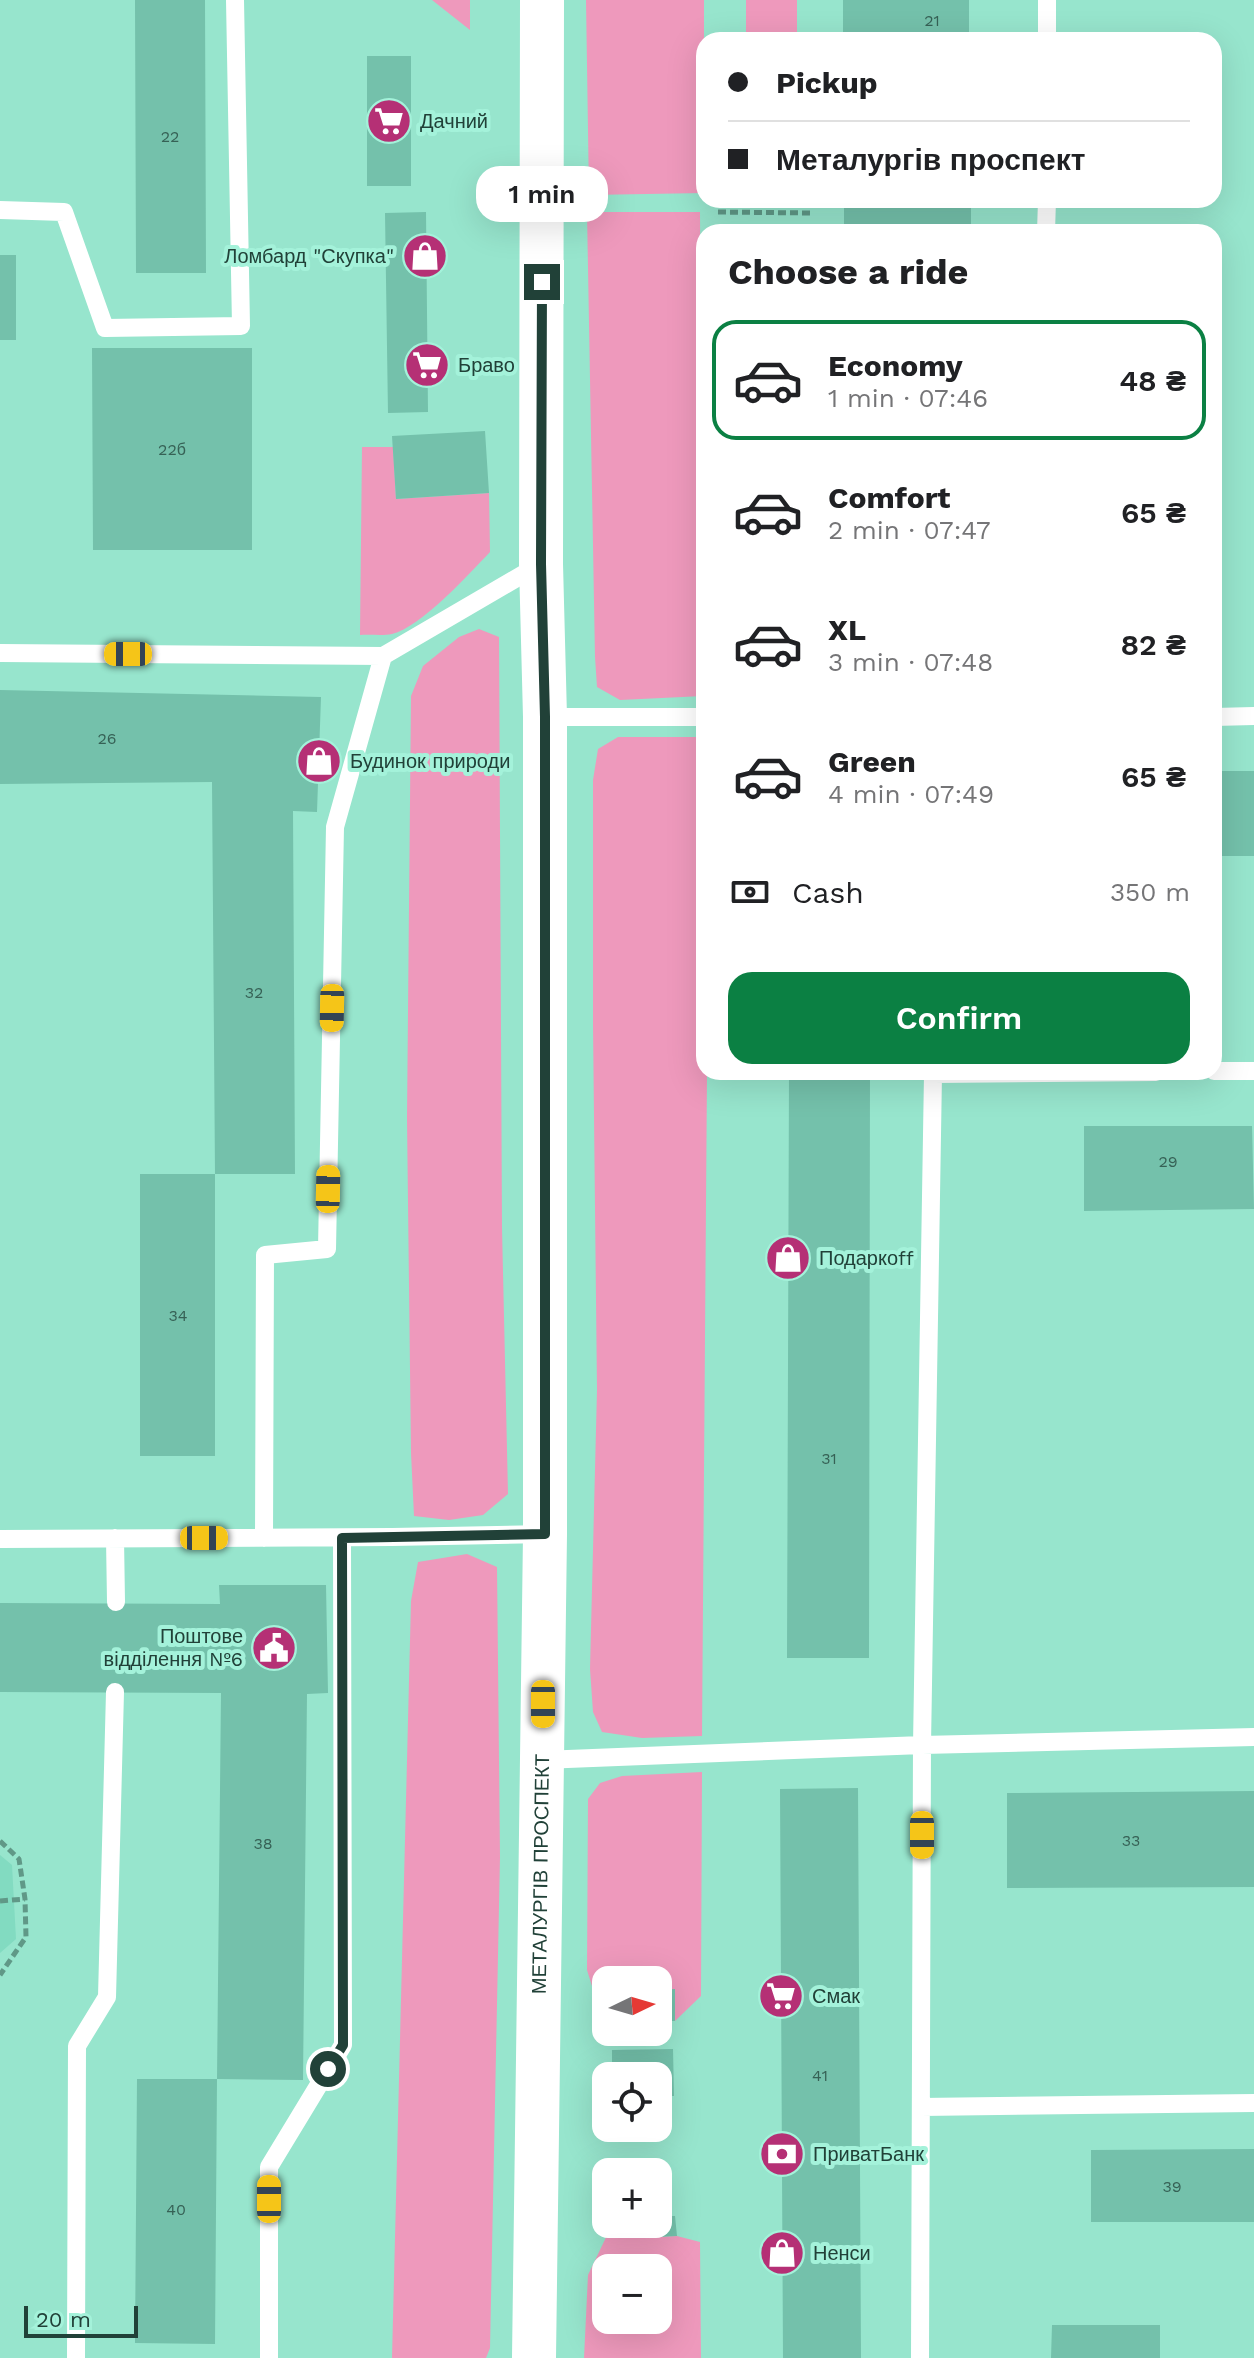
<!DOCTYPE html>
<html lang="en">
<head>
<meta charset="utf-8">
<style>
	body { margin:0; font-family:"Work Sans",sans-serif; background:#f6f6f6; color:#202124; height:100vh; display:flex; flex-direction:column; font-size:30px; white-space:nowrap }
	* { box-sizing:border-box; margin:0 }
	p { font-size:26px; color:#757577 }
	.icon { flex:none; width:44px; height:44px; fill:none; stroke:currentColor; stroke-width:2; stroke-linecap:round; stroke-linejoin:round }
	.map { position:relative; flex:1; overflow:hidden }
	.drawer { position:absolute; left:696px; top:224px; width:526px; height:856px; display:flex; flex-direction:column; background:#fff; border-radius:24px; box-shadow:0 8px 32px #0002 }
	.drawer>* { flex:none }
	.banner { position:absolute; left:696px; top:32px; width:526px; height:176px; border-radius:24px; box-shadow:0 8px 32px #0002; display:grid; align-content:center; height:176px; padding:0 32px; background:#fff }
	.needle { width:52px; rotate:85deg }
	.fabs { position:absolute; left:592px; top:1966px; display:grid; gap:16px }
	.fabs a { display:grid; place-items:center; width:80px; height:80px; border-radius:16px; background:#fff; box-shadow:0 8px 32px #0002; font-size:40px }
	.scale { position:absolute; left:24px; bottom:20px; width:114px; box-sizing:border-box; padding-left:8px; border:4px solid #214138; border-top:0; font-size:22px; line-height:28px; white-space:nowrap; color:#214138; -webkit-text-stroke:6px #a4f2da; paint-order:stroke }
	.end { position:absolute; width:36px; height:36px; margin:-18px; border:10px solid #214138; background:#fff; box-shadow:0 0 0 4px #fff }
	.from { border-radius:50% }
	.bubble { position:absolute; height:56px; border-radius:24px; background:#fff; box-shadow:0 8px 32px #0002; font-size:26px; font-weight:600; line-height:56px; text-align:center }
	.car { position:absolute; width:24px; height:48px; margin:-24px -12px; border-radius:10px; box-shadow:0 0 6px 2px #0007; background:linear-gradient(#f5c518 24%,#345 0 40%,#f5c518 0 76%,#345 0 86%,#f5c518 0) }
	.banner b { display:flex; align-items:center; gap:28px; height:76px; font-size:30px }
	.banner b+b { border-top:2px solid #e0e0e0 }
	.banner i { width:20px; height:20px; background:#202124 }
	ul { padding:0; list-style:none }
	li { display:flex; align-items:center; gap:24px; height:120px; margin:0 16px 12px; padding:0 16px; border:4px solid transparent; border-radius:24px }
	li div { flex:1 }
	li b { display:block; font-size:30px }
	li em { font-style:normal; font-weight:600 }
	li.current { border-color:#0b8043 }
	li>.icon { width:72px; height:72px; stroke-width:1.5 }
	h2 { padding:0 32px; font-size:36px; line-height:96px }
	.pay { display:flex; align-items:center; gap:20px; height:88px; padding:0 32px; font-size:30px }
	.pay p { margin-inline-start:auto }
	.button { display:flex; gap:16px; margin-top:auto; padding:16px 32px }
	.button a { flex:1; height:92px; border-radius:24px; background:#0b8043; color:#fff; font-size:32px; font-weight:600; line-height:92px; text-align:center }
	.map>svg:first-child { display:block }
	.built { fill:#82dbc1 }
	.green { fill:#ee99bc; fill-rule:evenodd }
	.building { fill:#74c1ab }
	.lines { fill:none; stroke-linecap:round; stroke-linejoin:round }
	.path { stroke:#609887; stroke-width:5; stroke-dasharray:8 4; stroke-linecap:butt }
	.lane { stroke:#fff; stroke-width:18 }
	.secondary { stroke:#fff; stroke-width:44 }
	.route { stroke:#214138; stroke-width:10 }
	.labels { text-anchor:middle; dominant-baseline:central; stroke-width:8; stroke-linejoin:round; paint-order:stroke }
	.number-label { font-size:16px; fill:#366155 }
	.poi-label { font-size:20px; fill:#214138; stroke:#a4f2da; text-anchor:start }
	.street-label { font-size:20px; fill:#214138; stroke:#a4f2da }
</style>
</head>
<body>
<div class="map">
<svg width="1254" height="2358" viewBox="0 0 1254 2358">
	<rect width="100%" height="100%" fill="#97e5cd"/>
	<path class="built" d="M0 1855 12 1865 16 1939 0 1953Z"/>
	<path class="green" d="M432 0H470V30Z
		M586 0H704V193L589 195Z
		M746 0H797V40H746Z
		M587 212H700L703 696 620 700 597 687 595 657Z
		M362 447H393L396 499 489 493 490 552C468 575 421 627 392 634 382 636 370 634 360 635Z
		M479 629 499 637 502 1228 508 1494 483 1515 449 1520 414 1516 411 1453 407 1118 411 696 423 666 459 637Z
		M618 737H704V1072H707L702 1736 642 1738 602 1732 593 1712 590 1669 597 1390 593 1025V780L598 749Z
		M467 1554 497 1567 500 1857 490 2348 486 2358H392L411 1601 418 1562Z
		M702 1772 701 1996 675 2021H658V1980H606V1997L596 1999 587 1970 588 1799 600 1783 622 1776Z
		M610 2229 631 2238 677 2236 700 2242 701 2358H584L588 2275ZM658 2268V2320H606V2268Z"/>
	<path class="building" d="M135 0H205L206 273H136Z
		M843 0H969V40H843Z
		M367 56H411V186H367Z
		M844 200H971V232H844Z
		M426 212 428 412 388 413 385 213Z
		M0 255H16V340H0Z
		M92 348H252V550H93Z
		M485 431 489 493 396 499 392 436Z
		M0 690 321 697 317 812 293 811 295 1174H215V1456H140V1174H215L212 782 0 784Z
		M1214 771H1254V856H1214Z
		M789 1072H870L869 1658H787Z
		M1084 1126H1252L1254 1209 1084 1211Z
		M219 1585H326L328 1693 307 1694 303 2080 217 2079 215 2344 135 2343 137 2079H217L221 1693 0 1692V1603L220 1604Z
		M858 1788 861 2358H783L780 1789Z
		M1254 1791V1887L1007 1888V1793Z
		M675 1989V2021H658V1990Z
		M673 2049 674 2096H658V2076H612V2050Z
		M613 2128H644V2133L613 2134Z
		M1254 2149V2222H1091V2150Z
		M658 2216H675L677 2236 631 2238 630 2224H658Z
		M1052 2325H1160V2358H1051Z"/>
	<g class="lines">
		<path class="path" d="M718 212 810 213
			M0 1841 19 1859 25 1899 26 1937 0 1975
			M0 1901 25 1899"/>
		<path class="lane" d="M1047 40V0
			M0 210 64 212 105 328 241 326 235 0
			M1046 232 1047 200
			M0 653 383 656 539 565
			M545 717H704
			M1214 717 1254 716
			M1214 1071H1254
			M115 1538 116 1602
			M264 1538 265 1255 327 1249 335 827 383 656
			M0 1539 392 1537 545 1534
			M542 1760 922 1745 1254 1737
			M921 2107 1254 2103
			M76 2358 77 2046 107 1997 115 1692
			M269 2358V2167L343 2045 342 1538
			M920 2358 922 1745 933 1074 1156 1072"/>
		<path class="secondary" id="s1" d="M534 2358 545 1534V717L541 564 542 0"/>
	</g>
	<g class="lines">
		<path class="route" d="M328 2069 343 2045 342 1538 545 1534V717L541 564 542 282"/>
	</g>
	<defs>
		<g id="supermarket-disc" transform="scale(2.3)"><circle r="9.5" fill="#b53075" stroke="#a4f2da"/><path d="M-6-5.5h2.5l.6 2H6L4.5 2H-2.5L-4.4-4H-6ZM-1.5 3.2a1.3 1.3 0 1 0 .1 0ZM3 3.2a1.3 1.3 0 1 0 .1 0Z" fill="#fff"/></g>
		<g id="shop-disc" transform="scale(2.3)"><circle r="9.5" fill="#b53075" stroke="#a4f2da"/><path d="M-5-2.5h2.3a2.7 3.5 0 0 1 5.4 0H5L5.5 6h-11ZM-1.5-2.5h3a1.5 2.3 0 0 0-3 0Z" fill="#fff"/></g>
		<g id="civic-disc" transform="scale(2.3)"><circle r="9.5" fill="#b53075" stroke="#a4f2da"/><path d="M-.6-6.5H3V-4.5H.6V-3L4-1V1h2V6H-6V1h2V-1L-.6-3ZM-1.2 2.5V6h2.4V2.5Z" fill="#fff"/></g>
		<g id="bank-disc" transform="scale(2.3)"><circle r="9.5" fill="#b53075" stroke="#a4f2da"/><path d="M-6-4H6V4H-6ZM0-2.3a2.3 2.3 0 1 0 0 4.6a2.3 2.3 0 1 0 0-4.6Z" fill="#fff"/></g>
	</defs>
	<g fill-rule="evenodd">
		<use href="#supermarket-disc" x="389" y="121"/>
		<use href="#shop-disc" x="425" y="256"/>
		<use href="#supermarket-disc" x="427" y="365"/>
		<use href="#shop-disc" x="319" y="761"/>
		<use href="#shop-disc" x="788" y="1258"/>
		<use href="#civic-disc" x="274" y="1648"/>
		<use href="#supermarket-disc" x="781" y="1996"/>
		<use href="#bank-disc" x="782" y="2154"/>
		<use href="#shop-disc" x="782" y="2253"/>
	</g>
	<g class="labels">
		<g class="number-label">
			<text x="932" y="20">21</text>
			<text x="170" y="136">22</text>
			<text x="172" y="449">22б</text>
			<text x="107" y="738">26</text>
			<text x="254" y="992">32</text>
			<text x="1168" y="1161">29</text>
			<text x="178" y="1315">34</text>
			<text x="829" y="1458">31</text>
			<text x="1131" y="1840">33</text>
			<text x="263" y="1843">38</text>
			<text x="820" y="2075">41</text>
			<text x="1172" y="2186">39</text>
			<text x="176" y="2209">40</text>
		</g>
		<g class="poi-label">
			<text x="420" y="121">Дачний</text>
			<text x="394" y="256" text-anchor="end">Ломбард "Скупка"</text>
			<text x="458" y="365">Браво</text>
			<text x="350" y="761">Будинок природи</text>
			<text x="819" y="1258">Подаркоff</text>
			<text x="243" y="1636" text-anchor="end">Поштове<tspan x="243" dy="23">відділення №6</tspan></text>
			<text x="812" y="1996">Смак</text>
			<text x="813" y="2154">ПриватБанк</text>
			<text x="813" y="2253">Ненси</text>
		</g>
		<g class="street-label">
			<text stroke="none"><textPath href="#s1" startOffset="484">МЕТАЛУРГІВ ПРОСПЕКТ</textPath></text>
		</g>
	</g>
</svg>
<div class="fabs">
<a><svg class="needle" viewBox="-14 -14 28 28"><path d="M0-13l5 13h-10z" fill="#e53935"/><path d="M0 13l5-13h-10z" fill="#757577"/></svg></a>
<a><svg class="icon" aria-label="locate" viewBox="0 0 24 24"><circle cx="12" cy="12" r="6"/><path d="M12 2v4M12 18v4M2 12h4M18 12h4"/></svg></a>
<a>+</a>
<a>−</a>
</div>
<div class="scale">20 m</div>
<i class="end from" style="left:328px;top:2069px"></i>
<i class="end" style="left:542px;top:282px"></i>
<div class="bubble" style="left:476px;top:166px;width:132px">1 min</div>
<i class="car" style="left:128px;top:654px;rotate:270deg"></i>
<i class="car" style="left:332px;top:1008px;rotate:181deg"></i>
<i class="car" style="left:328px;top:1189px;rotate:1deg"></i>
<i class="car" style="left:204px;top:1538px;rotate:90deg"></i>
<i class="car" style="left:543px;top:1704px;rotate:180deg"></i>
<i class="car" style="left:922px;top:1835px;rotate:180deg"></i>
<i class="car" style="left:269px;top:2199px;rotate:0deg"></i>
<div class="banner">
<b><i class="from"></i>Pickup</b>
<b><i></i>Металургів проспект</b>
</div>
<section class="drawer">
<h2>Choose a ride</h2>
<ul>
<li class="current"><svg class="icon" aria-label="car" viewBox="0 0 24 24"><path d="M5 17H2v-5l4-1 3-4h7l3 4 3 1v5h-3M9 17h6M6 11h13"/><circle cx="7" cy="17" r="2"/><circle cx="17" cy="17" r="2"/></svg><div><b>Economy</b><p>1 min · 07:46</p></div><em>48 ₴</em></li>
<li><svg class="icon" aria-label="car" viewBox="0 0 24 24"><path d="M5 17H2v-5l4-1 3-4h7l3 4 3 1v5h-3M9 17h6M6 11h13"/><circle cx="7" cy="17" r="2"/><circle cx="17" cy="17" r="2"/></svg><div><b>Comfort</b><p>2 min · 07:47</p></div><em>65 ₴</em></li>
<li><svg class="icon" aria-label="car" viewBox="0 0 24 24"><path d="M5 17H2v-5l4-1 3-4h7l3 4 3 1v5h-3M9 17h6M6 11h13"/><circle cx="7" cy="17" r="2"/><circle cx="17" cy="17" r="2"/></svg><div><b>XL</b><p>3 min · 07:48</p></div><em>82 ₴</em></li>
<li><svg class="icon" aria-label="car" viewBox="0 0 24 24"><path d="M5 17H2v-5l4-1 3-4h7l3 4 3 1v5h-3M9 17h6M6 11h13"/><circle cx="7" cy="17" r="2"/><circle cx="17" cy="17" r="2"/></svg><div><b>Green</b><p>4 min · 07:49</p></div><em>65 ₴</em></li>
</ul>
<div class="pay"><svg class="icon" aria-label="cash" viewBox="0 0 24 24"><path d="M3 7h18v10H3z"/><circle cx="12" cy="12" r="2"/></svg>Cash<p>350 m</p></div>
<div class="button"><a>Confirm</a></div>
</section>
</div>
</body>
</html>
